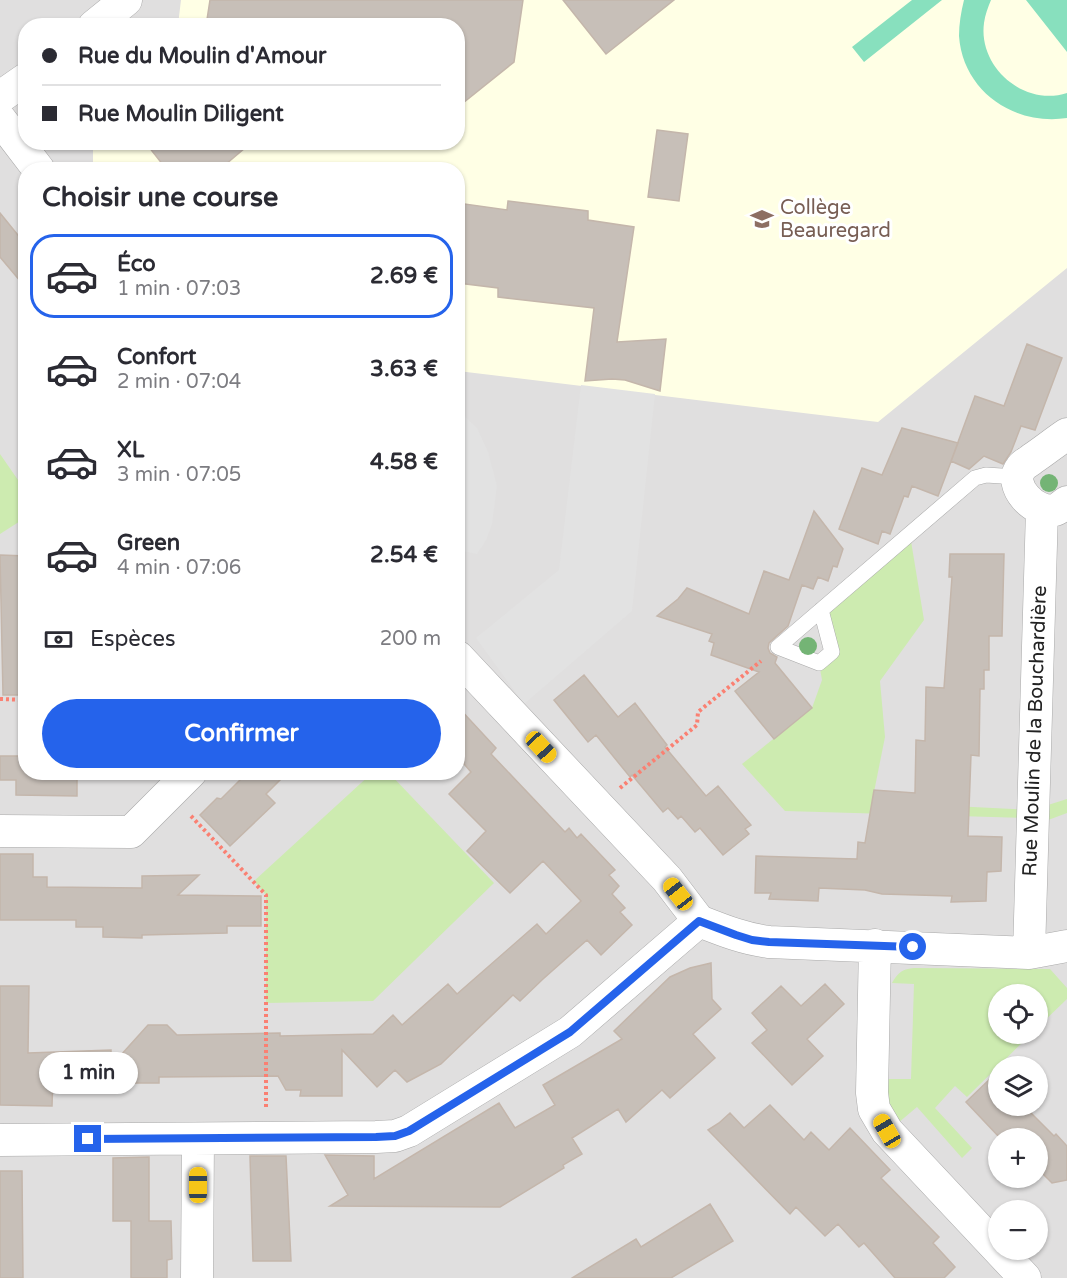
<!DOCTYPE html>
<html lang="fr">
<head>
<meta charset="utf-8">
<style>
	body { margin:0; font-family:"Varela Round",sans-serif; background:#f2f2f3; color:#2b2b33; height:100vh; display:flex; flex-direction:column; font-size:22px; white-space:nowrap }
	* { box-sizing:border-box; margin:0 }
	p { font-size:20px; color:#7c7c81 }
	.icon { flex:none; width:33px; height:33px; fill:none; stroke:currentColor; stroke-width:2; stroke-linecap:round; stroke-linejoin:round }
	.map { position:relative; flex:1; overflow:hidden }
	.sheet { position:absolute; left:18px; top:162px; width:447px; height:618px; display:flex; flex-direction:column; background:#fff; border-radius:24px; box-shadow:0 2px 4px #0004 }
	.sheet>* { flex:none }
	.banner { position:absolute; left:18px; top:18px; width:447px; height:132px; border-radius:24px; box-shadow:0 2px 4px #0004; display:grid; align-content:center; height:132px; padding:0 24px; background:#fff }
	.controls { position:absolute; left:988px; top:984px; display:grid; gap:12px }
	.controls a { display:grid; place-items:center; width:60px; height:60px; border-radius:50%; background:#fff; box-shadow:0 2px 4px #0004; font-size:30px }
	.end { position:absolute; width:27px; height:27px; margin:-14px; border:8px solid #2563eb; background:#fff; box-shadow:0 0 0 3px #fff }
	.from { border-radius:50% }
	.bubble { position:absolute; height:42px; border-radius:21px; background:#fff; box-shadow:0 2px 4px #0004; font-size:20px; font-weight:700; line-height:42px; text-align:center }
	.car { position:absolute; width:18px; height:36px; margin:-18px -9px; border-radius:8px; box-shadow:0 0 4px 2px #0007; background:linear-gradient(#f5c518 24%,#345 0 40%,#f5c518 0 76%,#345 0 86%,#f5c518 0) }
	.banner b { display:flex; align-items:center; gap:21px; height:57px; font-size:22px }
	.banner b+b { border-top:2px solid #e1e1e2 }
	.banner i { width:15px; height:15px; background:#2b2b33 }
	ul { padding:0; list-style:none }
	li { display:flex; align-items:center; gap:18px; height:84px; margin:0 12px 9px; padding:0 12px; border:3px solid transparent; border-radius:24px }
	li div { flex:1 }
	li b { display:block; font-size:22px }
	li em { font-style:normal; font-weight:700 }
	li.active { border-color:#2563eb }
	li>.icon { width:54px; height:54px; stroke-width:1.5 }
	h2 { padding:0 24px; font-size:27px; line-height:72px }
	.pay { display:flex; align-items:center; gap:15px; height:66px; padding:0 24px; font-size:22px }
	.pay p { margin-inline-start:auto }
	.primary-button { display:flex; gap:12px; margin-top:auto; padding:12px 24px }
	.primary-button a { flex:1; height:69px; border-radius:36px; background:#2563eb; color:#fff; font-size:24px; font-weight:700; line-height:69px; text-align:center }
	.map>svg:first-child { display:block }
	.residential { fill:#e0dfdf; fill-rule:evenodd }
	.education { fill:#ffffe5 }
	.grass { fill:#cdebb0 }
	.pitch { fill:#88e0be }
	.parking { fill:#e2e2e2 }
	.building { fill:#c7bfb8; stroke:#c4b6ab; stroke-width:1.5 }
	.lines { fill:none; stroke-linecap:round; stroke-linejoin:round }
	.lane-casing { stroke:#a9a9a9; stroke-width:16 }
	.street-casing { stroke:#a9a9a9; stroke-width:33 }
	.path { stroke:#fa8072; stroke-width:4; stroke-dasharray:3 3; stroke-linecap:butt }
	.lane { stroke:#fff; stroke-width:15 }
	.street { stroke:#fff; stroke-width:32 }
	.tree { fill:#74b475 }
	.route { stroke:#2563eb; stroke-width:8 }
	.labels { text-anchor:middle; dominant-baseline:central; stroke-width:6; stroke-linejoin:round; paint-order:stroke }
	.education-label { font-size:20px; fill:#785e54; stroke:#fff; text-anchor:start }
	.street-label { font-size:20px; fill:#222; stroke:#fff }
</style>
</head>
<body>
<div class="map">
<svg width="1067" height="1278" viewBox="0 0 1067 1278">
	<rect width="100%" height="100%" fill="#f2efe9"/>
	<path class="residential" d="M0 0H1067V1278H0ZM26 26H458V142H26ZM26 170H458V772H26ZM999 994H1038V1034H999ZM999 1066H1038V1106H999ZM999 1138H1038V1178H999ZM999 1210H1038V1250H999Z"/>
	<path class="education" d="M181 0H1067V268L878 422 458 371V170H93V143L458 142V26L178 25Z"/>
	<path class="grass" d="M0 454 25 490V518L0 534Z
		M910 535 924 620 880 681 885 737 872 802 1032 810 1067 799V813L1032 826 1031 818 785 811 742 764 812 708 822 680 819 663 832 652 821 610Z
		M389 773 494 883 373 1001 266 1003V895L254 881 372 773Z
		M914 968 1050 969 1067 988V999L1038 1027V994H999V1034H1031L967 1097 955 1086 935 1108 972 1148 962 1158 917 1107 898 1123 891 1115 882 1079H911L914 984 892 983C898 972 903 969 914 968Z"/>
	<path class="pitch" d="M912 0H942L864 62 852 47Z
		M964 0H991C988 7 985 15 984 23 978 67 1024 107 1067 93V118C1015 126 963 92 959 36 959 24 961 12 964 0Z
		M1026 0H1067V52Z"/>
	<path class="parking" d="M581 385 655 394 632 611 524 704 476 638 559 570Z
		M458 410 477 428 488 452 497 486 492 524 486 540 477 554 458 550Z"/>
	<path class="building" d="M210 0H523L514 62 458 107V26H206Z
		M563 0H674L606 54Z
		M657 130 688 134 679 201 648 197Z
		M145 142H252L219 170H167Z
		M508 201 588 211V220L634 227 617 342 666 339 660 391 625 380 612 379 585 381 594 308 498 297V288L458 283V203L507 210Z
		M0 213 26 245V288L0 257Z
		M1027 344 1062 358 1035 430 1021 426 1011 452 1003 464 984 456 969 469 951 461 975 396 1004 406Z
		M902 428 958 443 938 496 912 486 908 497 904 496 890 534 882 531 878 544 839 529 862 468 882 475Z
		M814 511 843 549 837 567 833 566 828 581 818 577 813 589 802 585 788 626 769 643 768 648 770 653 777 657 775 663 812 708 774 739 735 691 759 672 711 655 714 643 709 641 712 634 657 616 678 599 687 588 749 614 764 571 789 580Z
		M950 554H1004L1002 636H989V670H984V689H980L979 756 971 755 968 836 1002 837 1001 871 987 872 986 901 951 902 952 896 882 894 865 890 819 888 818 901 769 899 771 893H755L756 856 857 859 858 842 865 843 874 790 915 793 916 740 925 741 926 687 944 688 952 577H949Z
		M0 555 26 556V695H3Z
		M584 675 618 717 635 703 667 745 665 747 706 796 718 786 751 825 745 829 749 834 723 855 700 828 695 832 681 816 678 819 668 808 663 812 632 775 630 777 596 735 588 742 554 700Z
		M458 707 496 748 491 754 565 832 569 828 577 838 581 834 615 870 609 875 619 886 612 894 625 908 620 912 632 925 601 955 587 940 543 979 520 1001 513 995 441 1064 407 1082 395 1070 377 1087 342 1050V1096H300L301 1090H286L278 1076 159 1077V1083H95L100 1078 53 1077 52 1106 0 1105V986H29L28 1053 111 1050V1066L148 1025H167L177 1035 280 1033V1036L373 1034 393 1015 402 1025 448 984 457 994 537 924 546 934 581 901 543 861 510 893 467 851 486 831 449 794 471 772 458 757Z
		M0 756H26V772H77V796L16 795V780H0Z
		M248 772H288L266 794 275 803 230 846 200 815 217 798 221 799Z
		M0 854H33V877H47V887L142 888V876L199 875 178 895 261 896V926H227V933L142 935V938L103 937V927H76V920H0Z
		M711 963 712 999 721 1009 693 1034 715 1058 670 1098 662 1090 626 1122 618 1109 572 1138 582 1154 563 1165 564 1168 500 1207 330 1206 348 1195 325 1155 374 1156V1179L499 1103 515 1128 555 1105 543 1085 622 1039 614 1031 670 977 690 968Z
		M825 984 844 1004 807 1039 823 1056 792 1085 752 1043 767 1030 752 1013 781 986 801 1006Z
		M994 1075 999 1080V1106H1024L1054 1136 1056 1134 1067 1146V1180L1052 1183 1038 1169V1138H1000L966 1102Z
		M770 1105 804 1140 811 1132 829 1150 850 1128 890 1170 881 1178 939 1237 933 1243 955 1267 944 1278H895L864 1243 859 1247 838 1224 825 1236 796 1207 790 1214 708 1130 719 1123 730 1113 744 1128Z
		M250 1156H286L291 1261H253Z
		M149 1157V1221H171L172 1259 167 1260V1278H131V1221H113V1158Z
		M0 1171H22L23 1278H0Z
		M710 1204 733 1241 671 1278H572L636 1239 641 1247Z"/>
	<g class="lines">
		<g class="lane-casing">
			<path id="lane" d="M821 610 832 652 819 663 778 647 975 478 986 475 1017 477"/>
		</g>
		<g class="street-casing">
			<path id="street" d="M94 26 126 0
				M0 97 26 79
				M0 119 39 170
				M1067 434C1055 442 1044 451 1032 459 1029 462 1023 464 1021 468 1007 485 1035 515 1055 510 1059 509 1064 504 1067 502
				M458 657 667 879 699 921
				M0 831 131 832 191 772
				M699 921C722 930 744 939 769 942L1029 953 1067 946
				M875 945 872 1093 874 1109 887 1131 1025 1278
				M1029 953 1042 510
				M0 1140 376 1137 395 1136 409 1131 570 1032 699 921
				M197 1278 198 1139"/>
		</g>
		<path class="path" d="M0 699 26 700
			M620 788 697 725 698 712 761 661
			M191 816 266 895V1108"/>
		<use href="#lane" class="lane"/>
		<use href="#street" class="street"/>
	</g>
	<g class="tree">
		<circle cx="1049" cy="483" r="9"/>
		<circle cx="808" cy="646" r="9"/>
	</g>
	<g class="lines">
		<path class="route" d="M88 1139 376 1137 395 1136 409 1131 570 1032 699 921 736 935 752 940 769 942 913 947"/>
	</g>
	<defs>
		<g id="school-bare" transform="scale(1.8)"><path d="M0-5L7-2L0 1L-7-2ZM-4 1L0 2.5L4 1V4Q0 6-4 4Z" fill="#8d6e63" stroke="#fff" stroke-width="2.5" paint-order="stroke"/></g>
	</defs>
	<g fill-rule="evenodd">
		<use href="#school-bare" x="762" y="219"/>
	</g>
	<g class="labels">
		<g class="education-label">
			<text x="780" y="208">Collège<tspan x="780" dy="23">Beauregard</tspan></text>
		</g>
		<g class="street-label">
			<text transform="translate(1035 731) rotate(-88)">Rue Moulin de la Bouchardière</text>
		</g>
	</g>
</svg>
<div class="controls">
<a><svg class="icon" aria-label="locate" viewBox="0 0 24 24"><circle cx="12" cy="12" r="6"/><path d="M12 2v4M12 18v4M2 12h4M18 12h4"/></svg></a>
<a><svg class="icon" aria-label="layers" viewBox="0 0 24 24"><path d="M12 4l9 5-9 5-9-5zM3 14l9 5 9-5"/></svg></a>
<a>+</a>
<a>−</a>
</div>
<i class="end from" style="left:913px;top:947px"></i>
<i class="end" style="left:88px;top:1139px"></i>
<div class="bubble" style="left:39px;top:1052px;width:99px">1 min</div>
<i class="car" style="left:541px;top:747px;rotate:137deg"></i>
<i class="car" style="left:678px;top:894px;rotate:322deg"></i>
<i class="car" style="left:887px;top:1131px;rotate:330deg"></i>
<i class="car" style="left:198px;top:1185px;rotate:0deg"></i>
<div class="banner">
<b><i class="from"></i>Rue du Moulin d'Amour</b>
<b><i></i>Rue Moulin Diligent</b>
</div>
<section class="sheet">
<h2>Choisir une course</h2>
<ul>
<li class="active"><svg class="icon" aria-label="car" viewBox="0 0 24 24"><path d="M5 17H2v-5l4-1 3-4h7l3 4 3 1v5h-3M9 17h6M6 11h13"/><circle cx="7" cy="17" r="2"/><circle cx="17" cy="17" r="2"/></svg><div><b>Éco</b><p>1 min · 07:03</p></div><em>2.69 €</em></li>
<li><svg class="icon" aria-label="car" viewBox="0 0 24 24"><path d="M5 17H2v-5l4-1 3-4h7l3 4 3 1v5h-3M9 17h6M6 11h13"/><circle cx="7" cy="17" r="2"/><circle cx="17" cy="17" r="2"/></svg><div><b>Confort</b><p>2 min · 07:04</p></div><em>3.63 €</em></li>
<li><svg class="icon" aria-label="car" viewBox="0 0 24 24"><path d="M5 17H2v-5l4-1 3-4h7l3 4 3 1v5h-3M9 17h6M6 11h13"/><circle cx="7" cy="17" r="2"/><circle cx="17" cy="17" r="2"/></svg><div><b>XL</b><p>3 min · 07:05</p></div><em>4.58 €</em></li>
<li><svg class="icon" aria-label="car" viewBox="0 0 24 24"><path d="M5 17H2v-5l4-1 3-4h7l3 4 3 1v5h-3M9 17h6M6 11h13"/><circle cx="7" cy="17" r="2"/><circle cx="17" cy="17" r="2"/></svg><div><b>Green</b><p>4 min · 07:06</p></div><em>2.54 €</em></li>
</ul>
<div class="pay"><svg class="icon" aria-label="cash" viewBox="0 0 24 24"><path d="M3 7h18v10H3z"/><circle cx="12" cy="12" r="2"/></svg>Espèces<p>200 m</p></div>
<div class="primary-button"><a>Confirmer</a></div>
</section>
</div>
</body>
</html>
